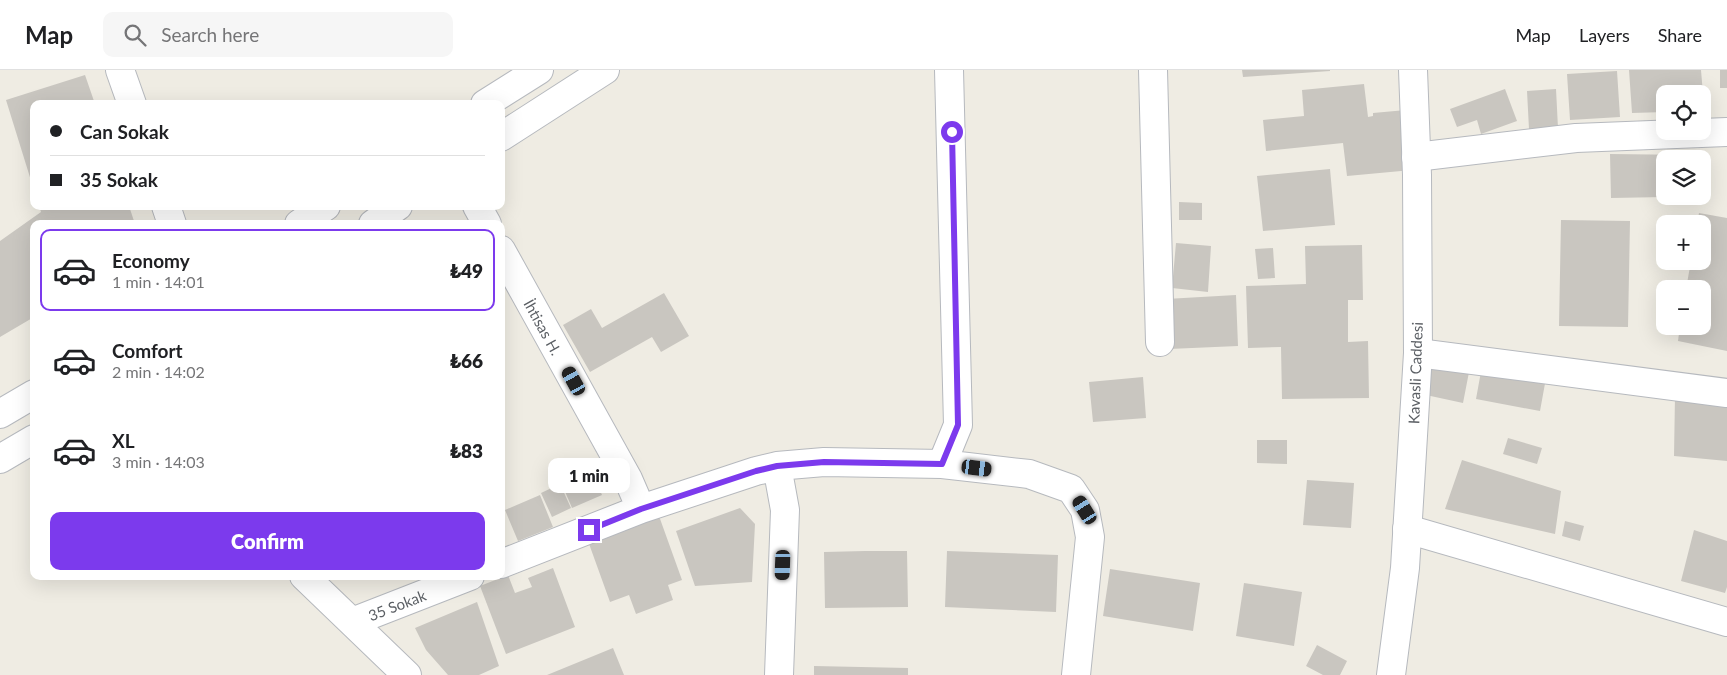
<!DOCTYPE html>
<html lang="en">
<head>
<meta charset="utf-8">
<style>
	body { margin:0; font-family:Lato,sans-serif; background:#f6f6f6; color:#202124; height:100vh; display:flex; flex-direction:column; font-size:19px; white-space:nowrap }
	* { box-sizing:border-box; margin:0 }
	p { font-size:16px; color:#757577 }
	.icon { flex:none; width:28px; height:28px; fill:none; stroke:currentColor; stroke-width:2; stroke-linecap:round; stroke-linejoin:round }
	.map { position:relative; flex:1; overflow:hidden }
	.details { position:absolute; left:30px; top:150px; width:475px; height:360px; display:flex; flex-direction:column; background:#fff; border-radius:10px; box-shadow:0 5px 20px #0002 }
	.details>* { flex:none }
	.guide { position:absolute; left:30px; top:30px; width:475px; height:110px; border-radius:10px; box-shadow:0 5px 20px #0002; display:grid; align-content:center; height:110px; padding:0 20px; background:#fff }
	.tools { position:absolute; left:1656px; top:15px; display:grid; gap:10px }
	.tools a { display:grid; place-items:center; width:55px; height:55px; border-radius:10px; background:#fff; box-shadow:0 5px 20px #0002; font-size:25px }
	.end { position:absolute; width:22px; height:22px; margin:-11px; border:6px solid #7c3aed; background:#fff; box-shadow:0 0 0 2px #fff }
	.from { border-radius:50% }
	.bubble { position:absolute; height:35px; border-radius:10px; background:#fff; box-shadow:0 5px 20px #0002; font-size:16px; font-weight:800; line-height:35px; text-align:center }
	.car { position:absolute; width:15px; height:30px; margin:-15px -8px; border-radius:6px; box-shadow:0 0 4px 1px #0007; background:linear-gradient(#222 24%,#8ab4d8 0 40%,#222 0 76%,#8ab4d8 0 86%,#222 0) }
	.guide b { display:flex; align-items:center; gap:18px; height:48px; font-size:19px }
	.guide b+b { border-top:1px solid #e0e0e0 }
	.guide i { width:12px; height:12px; background:#202124 }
	ul { padding:9px 0 0; list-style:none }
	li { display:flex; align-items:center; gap:15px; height:82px; margin:0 10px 8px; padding:0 10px; border:2px solid transparent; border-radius:10px }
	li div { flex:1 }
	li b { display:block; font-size:19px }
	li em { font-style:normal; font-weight:800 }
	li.current { border-color:#7c3aed }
	li>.icon { width:45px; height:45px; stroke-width:1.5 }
	.button { display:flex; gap:10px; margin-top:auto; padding:10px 20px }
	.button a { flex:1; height:58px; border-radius:10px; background:#7c3aed; color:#fff; font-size:20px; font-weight:800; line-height:58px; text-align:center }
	header { display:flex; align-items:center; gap:30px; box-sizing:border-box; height:70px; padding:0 25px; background:#fff; border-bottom:1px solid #e0e0e0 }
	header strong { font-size:24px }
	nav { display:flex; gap:28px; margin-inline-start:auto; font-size:18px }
	.search { width:350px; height:45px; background:#f6f6f6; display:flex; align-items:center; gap:12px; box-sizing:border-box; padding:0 18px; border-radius:10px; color:#757577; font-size:19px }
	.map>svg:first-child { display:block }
	.building { fill:#c9c6c0 }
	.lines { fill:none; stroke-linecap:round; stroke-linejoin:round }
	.minor-casing { stroke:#b6b9be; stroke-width:30 }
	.tertiary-casing { stroke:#b6b9be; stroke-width:30 }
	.minor { stroke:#fff; stroke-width:28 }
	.tertiary { stroke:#fff; stroke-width:28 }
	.route { stroke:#7c3aed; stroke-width:6 }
	.labels { text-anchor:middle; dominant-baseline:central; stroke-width:5; stroke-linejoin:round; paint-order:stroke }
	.street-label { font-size:15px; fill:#5b5f64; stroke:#fff }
</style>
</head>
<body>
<header>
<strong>Map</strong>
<div class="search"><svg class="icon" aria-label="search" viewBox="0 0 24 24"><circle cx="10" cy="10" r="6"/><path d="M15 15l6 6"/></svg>Search here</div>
<nav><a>Map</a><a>Layers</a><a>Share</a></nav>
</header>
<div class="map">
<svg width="1727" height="605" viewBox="0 0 1727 605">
	<rect width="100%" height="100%" fill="#efece3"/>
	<path class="building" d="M1242 0H1330V1L1243 7Z
		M1629 0H1701L1703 24H1665V42L1632 43Z
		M1720 0H1727V18H1720Z
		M1617 1 1620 47 1570 50 1567 4Z
		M85 5 95 34H34L33 117 6 30Z
		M1364 14 1368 47 1373 46V43L1406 40 1412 100 1347 106 1343 73 1266 81 1263 50 1304 46 1302 20Z
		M1505 19 1517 51 1481 64 1477 50 1457 57 1450 39Z
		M1556 19 1558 58 1529 59 1527 21Z
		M1610 84 1693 85V89H1665V127L1611 128Z
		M1330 99 1335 155 1263 161 1257 106Z
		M1179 132 1202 133V150H1179Z
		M39 136H129L135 154H34V247L0 267V171L41 142Z
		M1699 143 1727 148V281L1678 271 1680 256H1702V219H1686L1691 191H1702V154H1697Z
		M1561 150 1630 151 1628 257 1559 256Z
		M1176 173 1211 176 1208 222 1172 218Z
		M1362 175 1363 230H1348V272L1368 271 1369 328 1282 329 1281 277 1248 278 1246 216 1306 214 1305 176Z
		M1273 178 1275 208 1258 209 1255 179Z
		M664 223 689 266 661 282 652 267 590 302 563 255 591 239 602 258Z
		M1236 225 1238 276 1169 279 1166 229Z
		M1433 290 1470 297 1463 333 1426 325Z
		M1482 296 1546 308 1540 341 1476 329Z
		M1143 307 1146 348 1093 352 1089 312Z
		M1675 326 1727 334V391L1674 386Z
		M1508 368 1542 378 1537 394 1503 384Z
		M1257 370H1287V394L1257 393Z
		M1462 390 1561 421 1555 464 1445 439Z
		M588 392 602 425 572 438 558 405Z
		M1307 410 1354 413 1351 458 1303 455Z
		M560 414 571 438 552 447 541 423Z
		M540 425 553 457 518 471 505 440Z
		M740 438 755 454 752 512 695 516 676 461Z
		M659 446 682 510 668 515 673 530 636 544 629 525 610 532 588 471Z
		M1565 451 1584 456 1580 471 1562 466Z
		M1694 460 1727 471V517L1725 523 1681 511Z
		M865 481H907L908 537 825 538 824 482Z
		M947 481 1058 485 1056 542 945 537Z
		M553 498 575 557 506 584 480 516 508 505 515 523 532 517 528 508Z
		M1110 499 1200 513 1193 561 1103 546Z
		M1244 513 1302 522 1294 576 1236 566Z
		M477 532 499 596 479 605H448L426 580 415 558Z
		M1317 575 1347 591 1340 605H1323L1306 596Z
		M613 578 624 605H547Z
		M814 596 908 598V605H814Z"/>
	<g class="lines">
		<g class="minor-casing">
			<path id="minor" d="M120 0 132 34
				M1153 0 1160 272
				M1416 87 1576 68 1727 62
				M166 136 172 154
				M477 136 487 154
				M501 180 628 409 641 439
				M1418 283 1727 323
				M942 394 958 355 949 0
				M777 396 785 440 779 605
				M1407 459 1727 552
				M501 494 641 439 756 401 777 396 824 392 942 394 1029 404 1071 419 1085 440 1090 467 1076 605
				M304 506 407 605
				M352 552 470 506"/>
		</g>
		<g class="tertiary-casing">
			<path id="tertiary" d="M485 34 539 0
				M501 67 605 0
				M299 154 326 136
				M373 154 398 136
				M0 344 34 324
				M0 389 34 369
				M1391 605 1405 498 1418 283 1417 105 1413 0"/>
		</g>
		<use href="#minor" class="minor"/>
		<use href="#tertiary" class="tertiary"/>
	</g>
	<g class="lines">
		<path class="route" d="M589 460 641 439 756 401 777 396 824 392 942 394 958 355 952 62"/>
	</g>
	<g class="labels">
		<g class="street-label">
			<text transform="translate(543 257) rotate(61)">İhtisas H.</text>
			<text transform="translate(1415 303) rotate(-88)">Kavasli Caddesi</text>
			<text transform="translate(397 535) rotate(-21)">35 Sokak</text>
		</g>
	</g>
</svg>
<div class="tools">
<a><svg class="icon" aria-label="locate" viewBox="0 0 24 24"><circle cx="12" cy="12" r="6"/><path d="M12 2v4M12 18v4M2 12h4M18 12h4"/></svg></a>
<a><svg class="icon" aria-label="layers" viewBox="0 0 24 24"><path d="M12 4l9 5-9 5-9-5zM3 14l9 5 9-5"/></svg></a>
<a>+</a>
<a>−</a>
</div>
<i class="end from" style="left:952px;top:62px"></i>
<i class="end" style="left:589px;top:460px"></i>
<div class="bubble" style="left:548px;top:388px;width:82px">1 min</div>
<i class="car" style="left:574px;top:311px;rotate:331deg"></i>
<i class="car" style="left:977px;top:398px;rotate:97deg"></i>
<i class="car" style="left:1085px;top:440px;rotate:328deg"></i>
<i class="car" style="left:783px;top:495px;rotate:182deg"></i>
<div class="guide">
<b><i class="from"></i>Can Sokak</b>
<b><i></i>35 Sokak</b>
</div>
<section class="details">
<ul>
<li class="current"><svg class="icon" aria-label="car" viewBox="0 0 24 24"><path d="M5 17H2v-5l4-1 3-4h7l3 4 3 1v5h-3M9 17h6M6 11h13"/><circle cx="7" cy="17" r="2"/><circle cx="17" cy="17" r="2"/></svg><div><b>Economy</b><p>1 min · 14:01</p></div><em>₺49</em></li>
<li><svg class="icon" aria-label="car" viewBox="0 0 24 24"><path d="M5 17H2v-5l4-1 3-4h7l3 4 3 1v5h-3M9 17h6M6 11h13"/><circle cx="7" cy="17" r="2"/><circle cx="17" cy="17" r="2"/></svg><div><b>Comfort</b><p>2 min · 14:02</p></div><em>₺66</em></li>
<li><svg class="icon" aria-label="car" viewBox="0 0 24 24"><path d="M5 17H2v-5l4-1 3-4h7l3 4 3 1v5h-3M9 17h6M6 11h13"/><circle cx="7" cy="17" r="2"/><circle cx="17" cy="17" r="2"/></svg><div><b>XL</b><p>3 min · 14:03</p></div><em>₺83</em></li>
</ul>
<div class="button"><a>Confirm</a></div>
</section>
</div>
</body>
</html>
